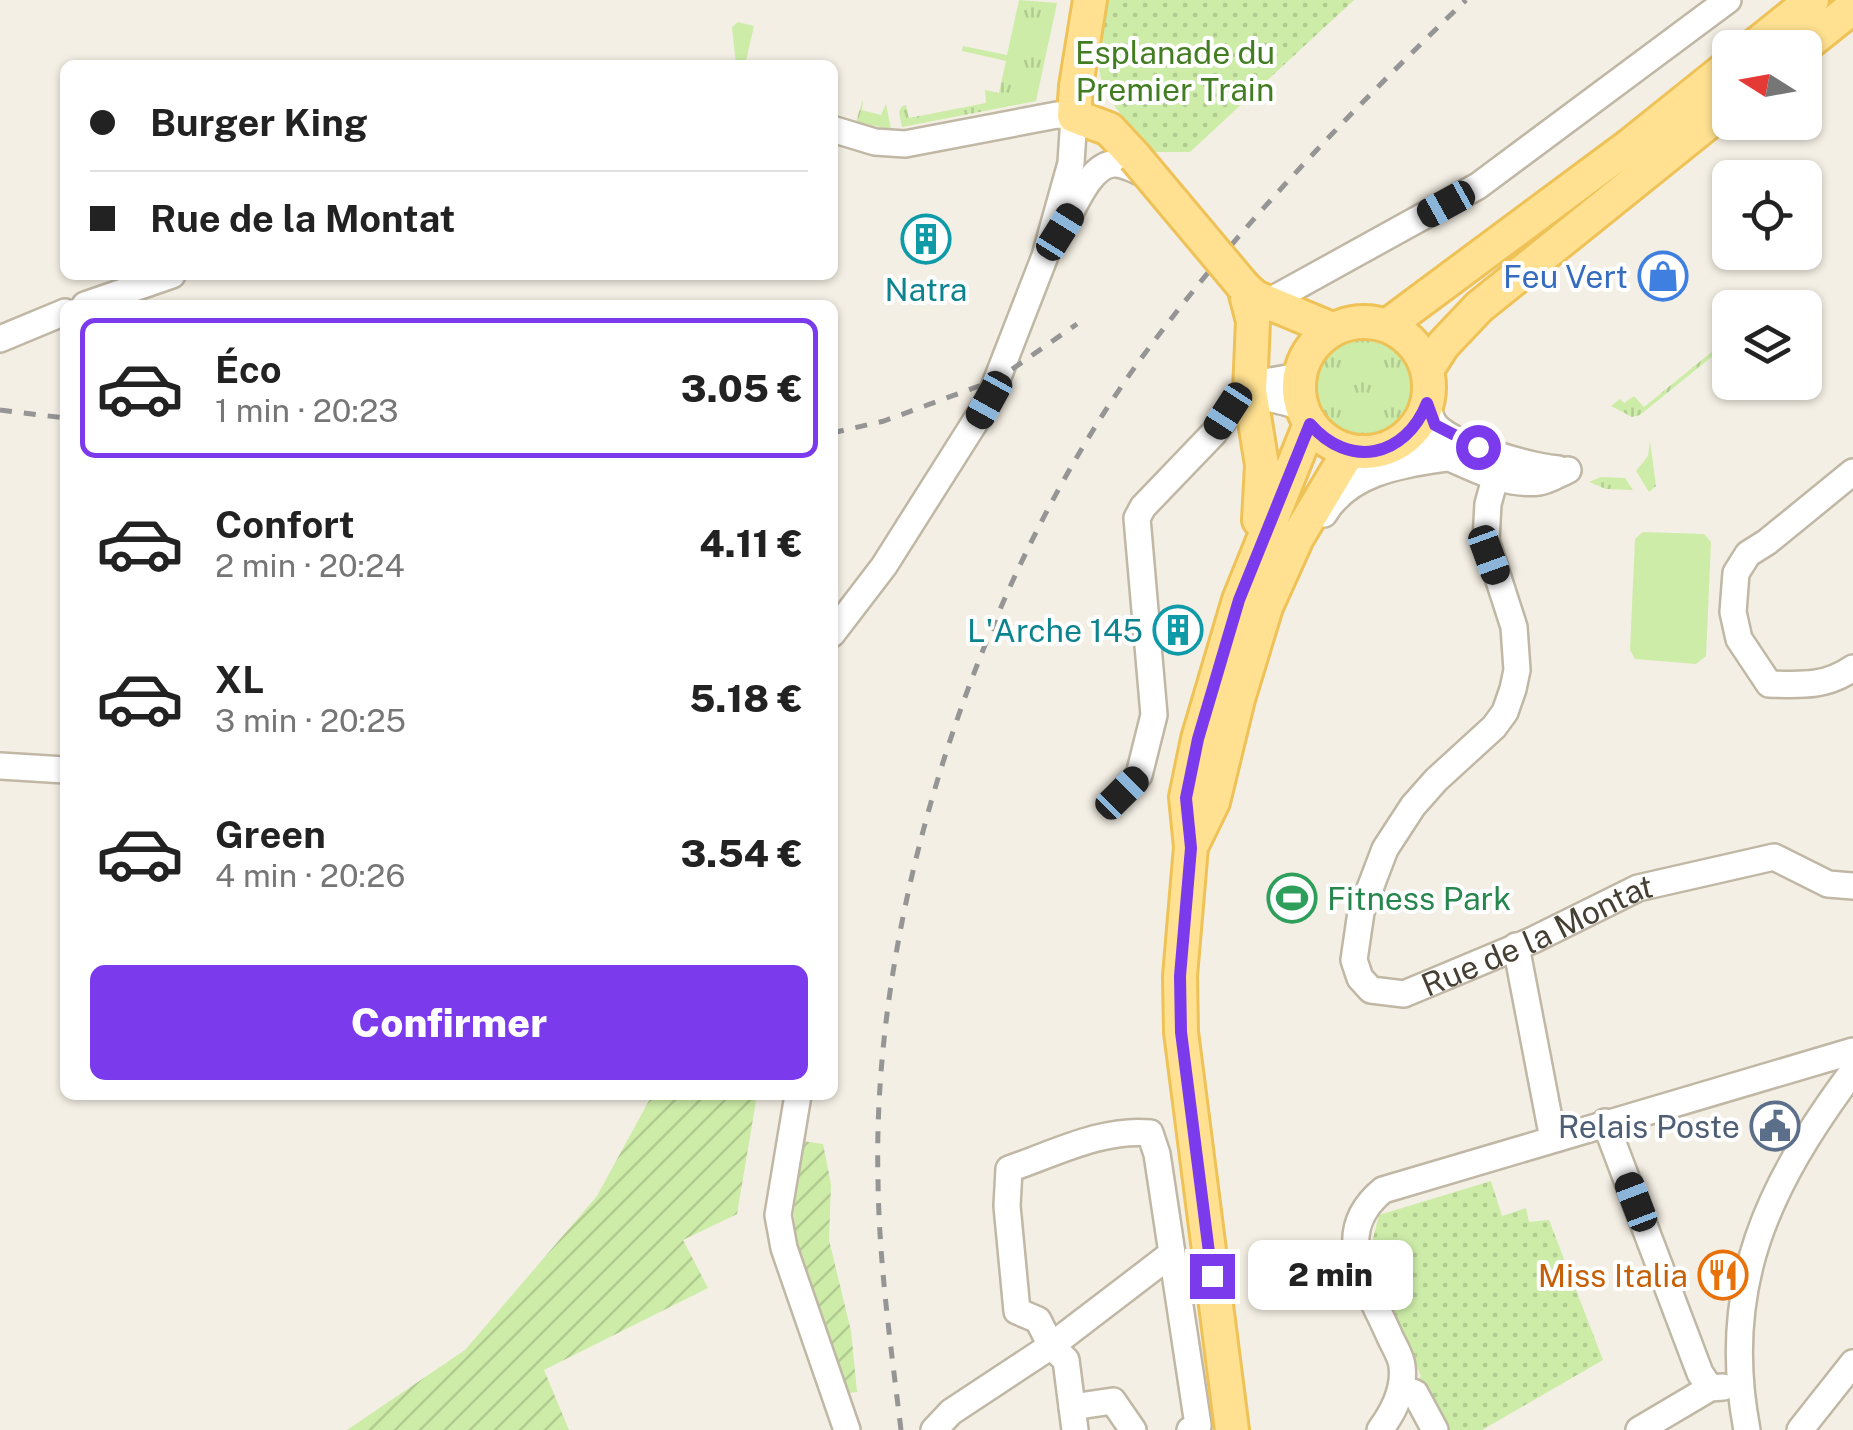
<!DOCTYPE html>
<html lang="fr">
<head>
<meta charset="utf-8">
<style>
	body { margin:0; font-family:"Public Sans",sans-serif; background:#f6f6f6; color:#222; height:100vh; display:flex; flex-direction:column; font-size:38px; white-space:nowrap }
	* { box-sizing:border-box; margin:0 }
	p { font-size:32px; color:#767676 }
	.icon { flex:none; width:55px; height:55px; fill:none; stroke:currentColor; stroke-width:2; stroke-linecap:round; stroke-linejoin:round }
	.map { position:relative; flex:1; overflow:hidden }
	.drawer { position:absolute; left:60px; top:300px; width:778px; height:800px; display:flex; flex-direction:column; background:#fff; border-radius:15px; box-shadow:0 2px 8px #0004 }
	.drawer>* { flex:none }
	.hud { position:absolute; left:60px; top:60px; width:778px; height:220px; border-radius:15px; box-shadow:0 2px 8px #0004; display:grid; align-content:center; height:220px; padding:0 30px; background:#fff }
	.needle { width:65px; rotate:281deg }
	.fabs { position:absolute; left:1712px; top:30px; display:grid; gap:20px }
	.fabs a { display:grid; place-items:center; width:110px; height:110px; border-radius:15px; background:#fff; box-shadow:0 2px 8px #0004; font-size:50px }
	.end { position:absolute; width:45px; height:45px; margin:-22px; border:12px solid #7c3aed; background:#fff; box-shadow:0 0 0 5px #fff }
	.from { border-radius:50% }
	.bubble { position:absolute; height:70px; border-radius:15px; background:#fff; box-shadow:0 2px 8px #0004; font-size:32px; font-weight:800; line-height:70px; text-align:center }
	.car { position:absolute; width:30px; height:60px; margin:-30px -15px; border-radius:12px; box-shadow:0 0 8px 2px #0007; background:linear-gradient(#222 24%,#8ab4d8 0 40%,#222 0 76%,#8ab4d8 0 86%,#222 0) }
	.hud b { display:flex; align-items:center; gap:35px; height:95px; font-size:38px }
	.hud b+b { border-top:2px solid #e0e0e0 }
	.hud i { width:25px; height:25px; background:#222 }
	ul { padding:18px 0 0; list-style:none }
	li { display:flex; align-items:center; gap:30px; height:140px; margin:0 20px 15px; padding:0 10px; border:5px solid transparent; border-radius:15px }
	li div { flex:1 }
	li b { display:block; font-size:38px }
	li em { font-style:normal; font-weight:800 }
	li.active { border-color:#7c3aed }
	li>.icon { width:90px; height:90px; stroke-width:1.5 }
	.action { display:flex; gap:20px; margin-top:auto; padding:20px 30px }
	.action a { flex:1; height:115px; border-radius:15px; background:#7c3aed; color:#fff; font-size:40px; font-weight:800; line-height:115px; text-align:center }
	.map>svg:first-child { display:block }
	.grass { fill:url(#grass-tufts) }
	.park { fill:url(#park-dots) }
	.garden { fill:url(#garden-furrows) }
	.pitch { fill:#cdeca8 }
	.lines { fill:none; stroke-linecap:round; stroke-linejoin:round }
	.minor-casing { stroke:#c0b7a5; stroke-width:30 }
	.major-casing { stroke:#eec257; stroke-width:38 }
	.minor { stroke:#fff; stroke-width:25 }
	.major { stroke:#ffe191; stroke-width:32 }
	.rail { stroke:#959595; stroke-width:5; stroke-dasharray:12 12; stroke-linecap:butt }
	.major-bridge-casing { stroke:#eec257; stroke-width:38; stroke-linecap:butt }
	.major-bridge { stroke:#ffe191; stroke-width:32 }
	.route { stroke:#7c3aed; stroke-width:12 }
	.labels { text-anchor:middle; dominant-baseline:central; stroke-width:8; stroke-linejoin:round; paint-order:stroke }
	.park-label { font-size:32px; fill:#437d21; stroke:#fff }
	.shop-label { font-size:32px; fill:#366cbe; stroke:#fff; text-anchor:end }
	.culture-label { font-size:32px; fill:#0d838f; stroke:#fff }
	.leisure-label { font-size:32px; fill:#27864d; stroke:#fff; text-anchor:start }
	.street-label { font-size:32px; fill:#463f33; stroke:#fff }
	.service-label { font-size:32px; fill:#4e5e75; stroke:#fff; text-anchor:end }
	.food-label { font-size:32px; fill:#c56008; stroke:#fff; text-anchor:end }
</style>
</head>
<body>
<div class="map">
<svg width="1853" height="1430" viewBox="0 0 1853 1430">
	<defs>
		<pattern id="grass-tufts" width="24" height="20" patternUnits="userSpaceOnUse" patternTransform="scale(2.5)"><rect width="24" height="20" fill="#cdeca8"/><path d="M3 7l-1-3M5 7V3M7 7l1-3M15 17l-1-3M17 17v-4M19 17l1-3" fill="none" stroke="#b1cb91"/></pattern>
		<pattern id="park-dots" width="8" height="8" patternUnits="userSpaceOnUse" patternTransform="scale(2.5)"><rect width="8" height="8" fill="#cdeca8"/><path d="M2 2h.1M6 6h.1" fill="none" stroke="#b1cb91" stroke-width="1.8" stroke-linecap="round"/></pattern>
		<pattern id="garden-furrows" width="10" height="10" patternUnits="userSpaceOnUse" patternTransform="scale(2.5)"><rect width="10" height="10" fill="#cdeca8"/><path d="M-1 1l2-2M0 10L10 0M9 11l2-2" fill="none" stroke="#b1cb91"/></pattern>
	</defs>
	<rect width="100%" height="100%" fill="#f4efe4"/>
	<path class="grass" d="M1019 0 1057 3 1036 101 902 127 899 112 902 106 906 105 909 118 986 103 985 90 999 93 1006 61 962 51 963 46 1007 55Z
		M738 22 754 26 745 65H736L732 27Z
		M863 99 862 110 881 115 886 104 891 129 856 122Z
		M1312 386a51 51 0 1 1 102 0a51 51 0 1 1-102 0Z
		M1730 337V342L1640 415 1632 417 1611 406 1620 399 1624 403 1634 396 1644 407Z
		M1650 441 1656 486 1649 492 1636 471 1648 456Z
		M1601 477 1625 478 1633 490 1606 489 1589 482Z"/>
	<path class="park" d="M1106 0H1354L1190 152H1153C1099 89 1089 85 1106 0Z
		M1491 1181 1502 1216 1526 1208 1529 1222 1549 1220 1603 1360 1482 1430H1440L1416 1383 1421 1376 1369 1254 1379 1215Z"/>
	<path class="garden" d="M652 1095H757L737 1214 683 1240 708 1288 544 1370 569 1430H347L465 1350 597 1196Z
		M803 1141 823 1144 831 1184 829 1240 851 1331 857 1392 849 1393 796 1252 794 1213Z"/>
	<path class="pitch" d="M1643 532 1704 534 1711 542 1706 656 1696 664 1635 659 1630 650 1635 539Z"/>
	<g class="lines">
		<g class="minor-casing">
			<g id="minor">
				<path d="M832 129 875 142 905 144 1057 115 1074 116 1071 163 1045 256 989 400 884 566 832 634"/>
				<path d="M1061 230C1073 211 1090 161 1117 164 1128 165 1139 172 1149 176"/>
				<path d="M1268 302 1478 186 1728 0"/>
				<path d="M85 305 172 275"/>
				<path d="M0 339 65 312"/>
				<path d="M1250 391C1267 401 1284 399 1302 408"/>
				<path d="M1427 403C1429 411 1430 419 1436 426 1455 446 1530 466 1558 469"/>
				<path d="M1397 443C1445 445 1488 488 1539 482 1548 481 1559 474 1568 470"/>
				<path d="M1853 472 1767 542 1748 554 1736 573 1733 612 1739 639 1769 684C1801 685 1826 687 1853 668"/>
				<path id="s1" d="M1496 475 1488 504 1486 540 1514 627 1517 670 1513 689 1505 712 1494 727 1436 780 1413 806 1385 849 1361 912 1354 960 1360 978 1371 990 1404 994 1533 940 1638 888 1774 857 1828 884 1853 886"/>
				<path d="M1324 514C1350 471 1402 465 1447 458"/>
				<path d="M0 766 65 770"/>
				<path d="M1122 793 1139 775 1154 715 1137 518 1143 507 1214 433 1243 395 1259 383 1299 376"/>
				<path d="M1516 946 1553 1139"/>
				<path d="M798 1095 778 1215 784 1248 847 1430"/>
				<path d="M1605 1122 1700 1373 1710 1388"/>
				<path d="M1401 1388 1415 1393 1435 1430"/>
				<path d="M1072 1407 1113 1401 1133 1430"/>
				<path d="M934 1430 951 1412 1051 1346 1170 1255"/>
				<path d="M1075 1430 1066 1360 1051 1346 1038 1320 1017 1311 1007 1206 1009 1169C1053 1154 1103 1128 1150 1133L1157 1154 1198 1425 1190 1430"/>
				<path d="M1380 1430C1394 1411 1405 1390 1402 1366 1401 1356 1394 1346 1390 1337 1368 1286 1329 1234 1383 1190L1853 1051"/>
				<path d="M1639 1430 1710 1388 1723 1387"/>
				<path d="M1747 1430C1719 1285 1769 1184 1853 1071"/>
				<path d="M1800 1430 1853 1363"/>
			</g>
		</g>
		<g class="major-casing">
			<path id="major" d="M1090 0 1076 86 1074 116 1109 129 1135 157
				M1752 48 1812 0
				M1802 48 1853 7
				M1244 287 1253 321 1250 391 1262 465 1259 520
				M1244 287 1255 297 1332 329
				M1299 387a65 65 0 1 1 130 0a65 65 0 1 1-130 0Z
				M1388 325 1629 146 1730 65
				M1427 370 1443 345 1479 307 1730 105
				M1191 847 1213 802 1238 699 1266 607 1297 538 1349 451
				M1232 1430 1181 1032 1180 976 1191 847 1186 797 1198 739 1239 600 1310 424"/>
		</g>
		<use href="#minor" class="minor"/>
		<use href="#major" class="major"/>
		<path class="rail" d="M0 410 65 418
			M832 433 884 421 998 379 1077 324
			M901 1430C891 1347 879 1264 878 1180 871 909 981 579 1140 360 1236 229 1350 112 1466 0"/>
		<g class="major-bridge-casing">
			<path id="major-bridge" d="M1135 157 1244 287"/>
		</g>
		<use href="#major-bridge" class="major-bridge"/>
	</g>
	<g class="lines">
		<path class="route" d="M1212 1276 1181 1032 1180 976 1191 848 1186 798 1198 739 1239 600 1310 424C1349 469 1405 458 1427 403L1435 425 1478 447"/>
	</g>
	<defs>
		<g id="building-ring" transform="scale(2.5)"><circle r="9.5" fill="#fff" stroke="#0f9aa8" stroke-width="1.5"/><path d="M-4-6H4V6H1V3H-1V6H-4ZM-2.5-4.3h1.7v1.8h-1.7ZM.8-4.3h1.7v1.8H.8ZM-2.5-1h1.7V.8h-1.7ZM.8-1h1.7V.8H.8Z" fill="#0f9aa8"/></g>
		<g id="shop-ring" transform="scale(2.5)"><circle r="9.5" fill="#fff" stroke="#3f7fe0" stroke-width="1.5"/><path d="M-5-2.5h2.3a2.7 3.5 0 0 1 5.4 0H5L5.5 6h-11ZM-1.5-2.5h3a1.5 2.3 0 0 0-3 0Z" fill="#3f7fe0"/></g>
		<g id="stadium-ring" transform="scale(2.5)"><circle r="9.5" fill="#fff" stroke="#2e9e5b" stroke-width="1.5"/><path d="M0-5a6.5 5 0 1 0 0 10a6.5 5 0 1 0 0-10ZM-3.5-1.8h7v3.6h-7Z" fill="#2e9e5b"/></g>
		<g id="civic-ring" transform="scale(2.5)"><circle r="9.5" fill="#fff" stroke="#5c6f8a" stroke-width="1.5"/><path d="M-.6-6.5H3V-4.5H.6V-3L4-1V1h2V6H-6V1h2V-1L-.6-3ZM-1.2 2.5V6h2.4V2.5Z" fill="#5c6f8a"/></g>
		<g id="restaurant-ring" transform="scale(2.5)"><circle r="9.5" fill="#fff" stroke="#e8710a" stroke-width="1.5"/><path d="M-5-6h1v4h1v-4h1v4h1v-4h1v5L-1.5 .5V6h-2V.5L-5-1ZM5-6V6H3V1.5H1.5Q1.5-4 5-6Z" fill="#e8710a"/></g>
	</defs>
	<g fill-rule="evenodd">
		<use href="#building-ring" x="926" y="239"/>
		<use href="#shop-ring" x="1663" y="276"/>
		<use href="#building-ring" x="1178" y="630"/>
		<use href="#stadium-ring" x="1292" y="898"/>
		<use href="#civic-ring" x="1775" y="1126"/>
		<use href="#restaurant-ring" x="1723" y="1275"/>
	</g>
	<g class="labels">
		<g class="park-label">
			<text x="1175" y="52">Esplanade du<tspan x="1175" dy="37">Premier Train</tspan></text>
		</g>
		<g class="shop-label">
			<text x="1628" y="276">Feu Vert</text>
		</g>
		<g class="culture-label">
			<text x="926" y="289">Natra</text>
			<text x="1143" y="630" text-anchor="end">L'Arche 145</text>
		</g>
		<g class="leisure-label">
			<text x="1327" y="898">Fitness Park</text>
		</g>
		<g class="street-label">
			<text stroke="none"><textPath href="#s1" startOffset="758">Rue de la Montat</textPath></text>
		</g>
		<g class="service-label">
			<text x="1740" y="1126">Relais Poste</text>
		</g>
		<g class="food-label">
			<text x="1688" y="1275">Miss Italia</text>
		</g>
	</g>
</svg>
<div class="fabs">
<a><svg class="needle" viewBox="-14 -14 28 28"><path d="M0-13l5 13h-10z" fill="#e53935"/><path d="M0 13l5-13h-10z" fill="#767676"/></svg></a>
<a><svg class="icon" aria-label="locate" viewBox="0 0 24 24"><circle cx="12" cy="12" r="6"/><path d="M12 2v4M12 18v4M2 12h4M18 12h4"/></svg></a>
<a><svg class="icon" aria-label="layers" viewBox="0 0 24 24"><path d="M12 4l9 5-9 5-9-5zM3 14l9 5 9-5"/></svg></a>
</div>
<i class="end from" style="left:1478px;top:447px"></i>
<i class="end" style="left:1212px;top:1276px"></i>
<div class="bubble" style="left:1248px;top:1240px;width:165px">2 min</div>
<i class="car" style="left:1446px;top:204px;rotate:241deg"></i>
<i class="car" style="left:1060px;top:232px;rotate:32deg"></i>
<i class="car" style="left:989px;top:400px;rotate:209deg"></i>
<i class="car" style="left:1228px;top:411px;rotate:213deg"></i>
<i class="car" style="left:1489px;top:555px;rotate:160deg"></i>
<i class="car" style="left:1122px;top:793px;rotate:45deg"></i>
<i class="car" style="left:1636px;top:1202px;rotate:339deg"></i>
<div class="hud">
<b><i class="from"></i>Burger King</b>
<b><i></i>Rue de la Montat</b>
</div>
<section class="drawer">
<ul>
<li class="active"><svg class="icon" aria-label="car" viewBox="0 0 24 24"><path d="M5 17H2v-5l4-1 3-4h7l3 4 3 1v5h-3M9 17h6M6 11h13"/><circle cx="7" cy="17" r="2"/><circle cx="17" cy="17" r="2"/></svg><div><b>Éco</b><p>1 min · 20:23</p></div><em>3.05 €</em></li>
<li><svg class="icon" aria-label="car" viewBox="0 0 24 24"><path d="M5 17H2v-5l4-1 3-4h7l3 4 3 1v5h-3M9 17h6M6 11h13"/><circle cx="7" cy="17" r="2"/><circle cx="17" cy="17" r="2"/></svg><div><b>Confort</b><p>2 min · 20:24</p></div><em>4.11 €</em></li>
<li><svg class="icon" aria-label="car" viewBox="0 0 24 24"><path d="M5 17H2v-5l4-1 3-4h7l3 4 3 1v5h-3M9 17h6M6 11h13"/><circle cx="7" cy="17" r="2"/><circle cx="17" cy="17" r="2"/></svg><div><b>XL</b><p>3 min · 20:25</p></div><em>5.18 €</em></li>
<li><svg class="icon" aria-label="car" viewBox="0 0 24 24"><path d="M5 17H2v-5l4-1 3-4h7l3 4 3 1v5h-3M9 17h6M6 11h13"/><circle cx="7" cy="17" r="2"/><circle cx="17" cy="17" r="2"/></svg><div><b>Green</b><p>4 min · 20:26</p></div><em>3.54 €</em></li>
</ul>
<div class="action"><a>Confirmer</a></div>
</section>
</div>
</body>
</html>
